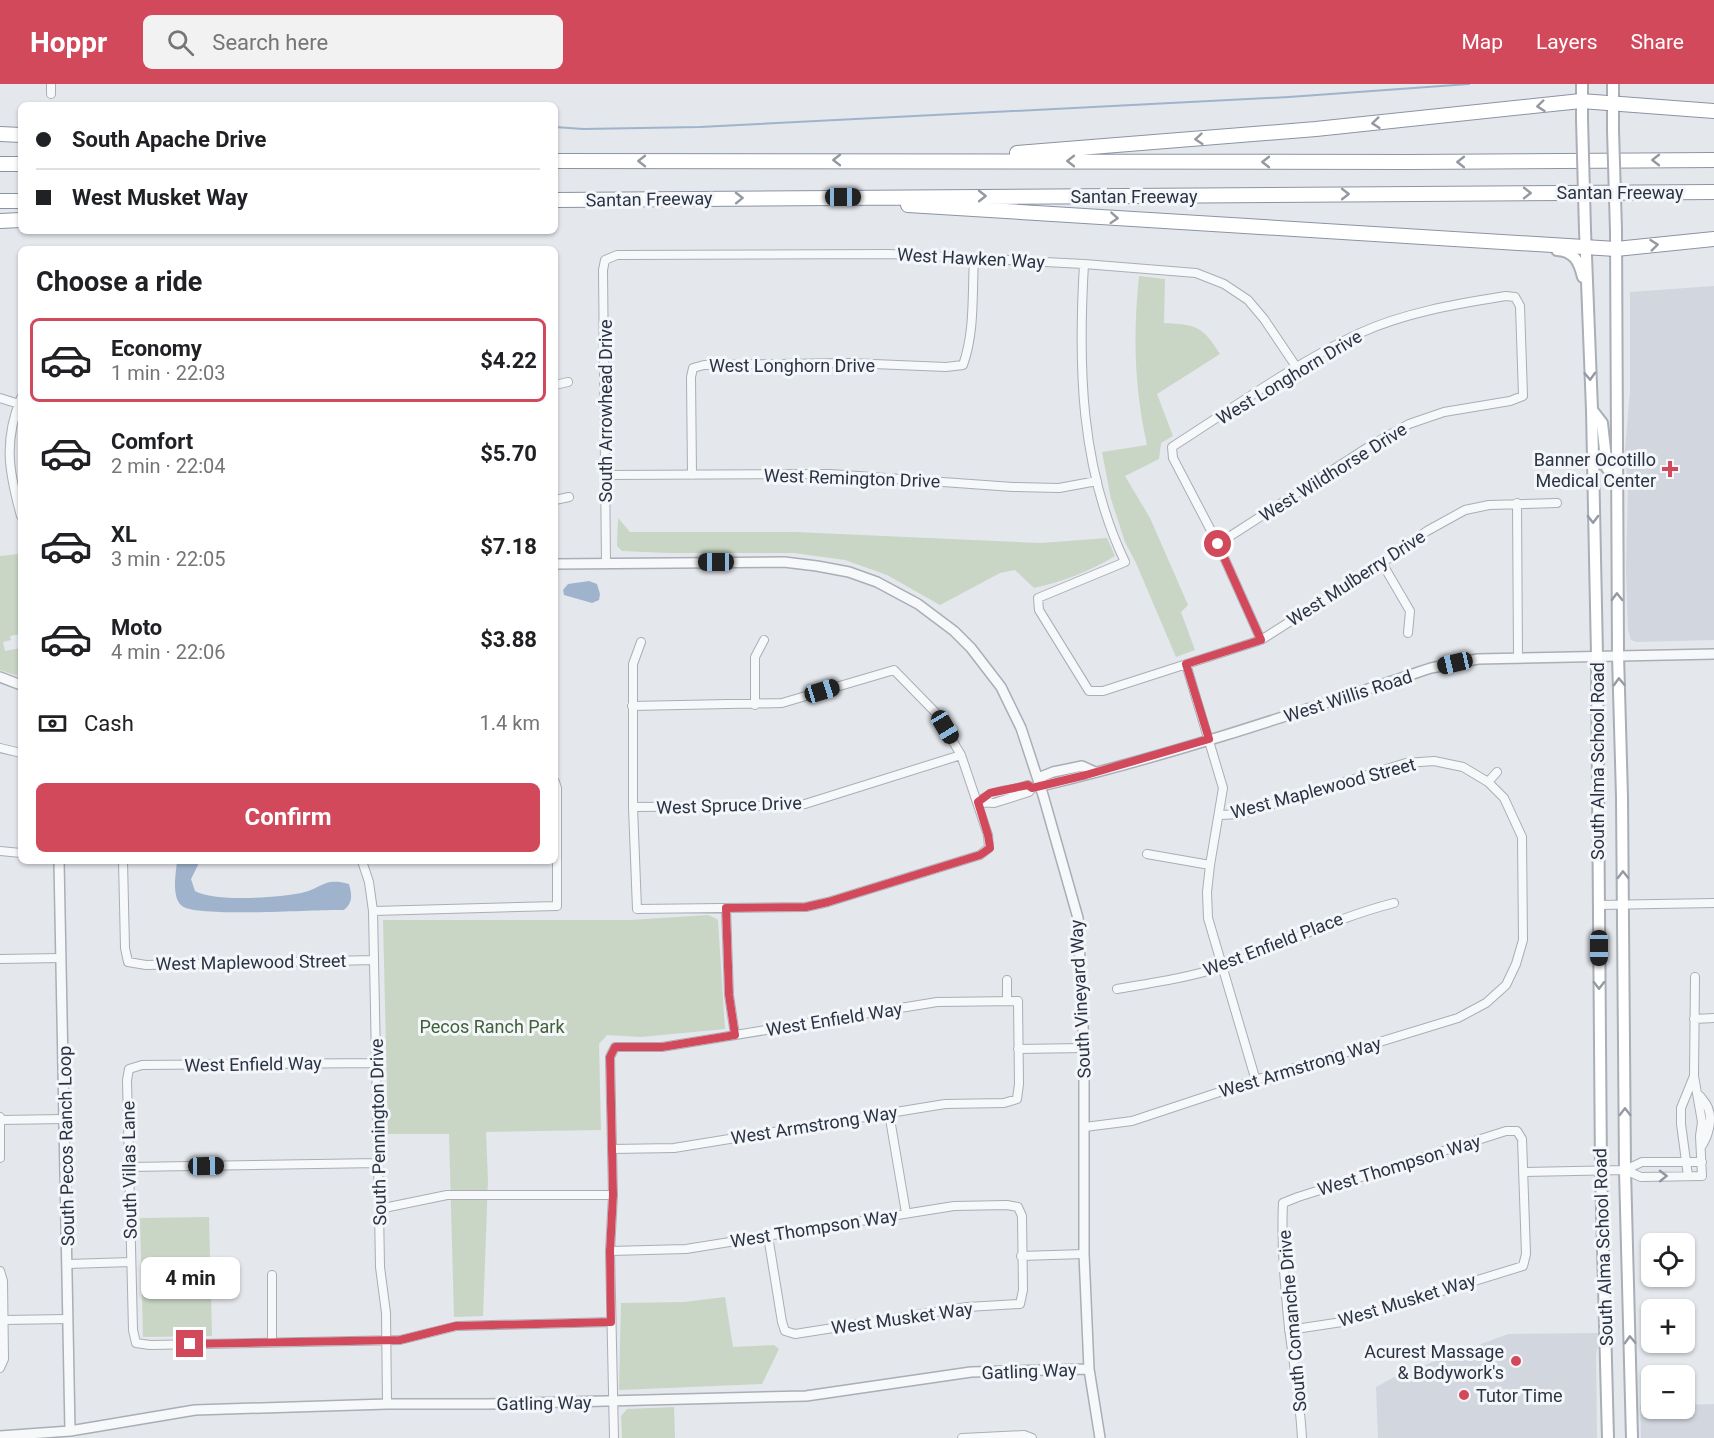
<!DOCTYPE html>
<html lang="en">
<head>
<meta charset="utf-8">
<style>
	body { margin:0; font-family:Roboto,sans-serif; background:#f2f2f2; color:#202124; height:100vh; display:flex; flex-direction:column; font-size:22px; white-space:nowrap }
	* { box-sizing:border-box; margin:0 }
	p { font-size:20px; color:#757577 }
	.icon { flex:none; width:33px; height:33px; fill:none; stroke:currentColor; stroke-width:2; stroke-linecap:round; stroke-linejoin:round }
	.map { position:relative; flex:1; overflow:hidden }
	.drawer { position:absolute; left:18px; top:162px; width:540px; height:618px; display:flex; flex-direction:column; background:#fff; border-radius:9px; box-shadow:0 2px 4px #0004 }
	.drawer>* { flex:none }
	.top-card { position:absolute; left:18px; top:18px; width:540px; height:132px; border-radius:9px; box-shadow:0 2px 4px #0004; display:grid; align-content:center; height:132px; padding:0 18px; background:#fff }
	.fabs { position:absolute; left:1641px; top:1149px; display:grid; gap:12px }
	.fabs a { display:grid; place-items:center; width:54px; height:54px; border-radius:9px; background:#fff; box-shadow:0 2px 4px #0004; font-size:30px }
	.end { position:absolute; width:27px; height:27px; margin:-14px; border:8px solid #d1495b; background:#fff; box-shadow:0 0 0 3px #fff }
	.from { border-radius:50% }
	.bubble { position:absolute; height:42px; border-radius:9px; background:#fff; box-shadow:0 2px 4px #0004; font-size:20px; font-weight:700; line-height:42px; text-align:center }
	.car { position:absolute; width:18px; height:36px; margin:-18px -9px; border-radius:8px; box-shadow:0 0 4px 2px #0007; background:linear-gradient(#222 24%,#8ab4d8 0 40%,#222 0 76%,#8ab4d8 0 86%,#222 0) }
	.top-card b { display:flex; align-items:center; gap:21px; height:57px; font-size:22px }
	.top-card b+b { border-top:2px solid #e0e0e0 }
	.top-card i { width:15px; height:15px; background:#202124 }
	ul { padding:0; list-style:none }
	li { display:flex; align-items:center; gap:18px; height:84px; margin:0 12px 9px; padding:0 6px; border:3px solid transparent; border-radius:9px }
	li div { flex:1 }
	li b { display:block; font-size:22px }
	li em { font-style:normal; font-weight:700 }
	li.selected { border-color:#d1495b }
	li>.icon { width:54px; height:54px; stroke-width:1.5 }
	h2 { padding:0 18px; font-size:27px; line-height:72px }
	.pay { display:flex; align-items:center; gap:15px; height:66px; padding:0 18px; font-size:22px }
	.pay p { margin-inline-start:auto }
	.cta { display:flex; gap:12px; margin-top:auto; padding:12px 18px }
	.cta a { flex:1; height:69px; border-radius:9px; background:#d1495b; color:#fff; font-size:24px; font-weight:700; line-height:69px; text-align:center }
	header { display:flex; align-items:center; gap:36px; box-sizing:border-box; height:84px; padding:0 30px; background:#d1495b; color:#fff }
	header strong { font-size:28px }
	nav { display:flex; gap:33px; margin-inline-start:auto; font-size:21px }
	.search { width:420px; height:54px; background:#f2f2f2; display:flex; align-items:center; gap:15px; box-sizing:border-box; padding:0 21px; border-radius:9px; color:#757577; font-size:22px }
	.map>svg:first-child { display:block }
	.built { fill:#d2d6de }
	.green { fill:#c9d6c5 }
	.water { fill:#9fb4cc }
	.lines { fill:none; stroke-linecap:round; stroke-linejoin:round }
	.stream { stroke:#9fb4cc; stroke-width:2 }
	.minor-casing { stroke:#a9aeb7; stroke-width:10 }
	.tertiary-casing { stroke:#a9aeb7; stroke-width:12 }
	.secondary-casing { stroke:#a9aeb7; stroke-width:14 }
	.motorway-casing { stroke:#8b94a3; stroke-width:16 }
	.minor { stroke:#f7f8fa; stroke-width:8 }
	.tertiary { stroke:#f7f8fa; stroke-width:9 }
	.secondary { stroke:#fff; stroke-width:10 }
	.motorway { stroke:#fff; stroke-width:14 }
	.secondary-bridge-casing { stroke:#a9aeb7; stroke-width:14; stroke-linecap:butt }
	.secondary-bridge { stroke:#fff; stroke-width:10 }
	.oneway { stroke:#959aa2 }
	.oneway2 { stroke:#9196a0 }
	.route { stroke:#d1495b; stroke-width:8 }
	.poi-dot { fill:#d1495b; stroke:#f4f6f9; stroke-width:2 }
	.labels { text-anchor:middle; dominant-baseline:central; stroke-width:6; stroke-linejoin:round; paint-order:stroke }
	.street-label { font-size:18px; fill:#2b3445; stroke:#f4f6f9 }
	.poi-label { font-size:18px; fill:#2b3445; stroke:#f4f6f9; text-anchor:end }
	.park-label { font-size:18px; fill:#3f6138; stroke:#f4f6f9 }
</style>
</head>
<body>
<header>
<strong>Hoppr</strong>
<div class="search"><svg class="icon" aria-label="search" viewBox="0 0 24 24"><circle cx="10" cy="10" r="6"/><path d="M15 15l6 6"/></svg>Search here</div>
<nav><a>Map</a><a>Layers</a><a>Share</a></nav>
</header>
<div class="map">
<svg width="1714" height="1354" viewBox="0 0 1714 1354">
	<rect width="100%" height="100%" fill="#e4e7ec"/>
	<path class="built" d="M1714 202V556L1636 558 1631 556 1628 546 1626 488 1628 403 1625 367 1630 307V208Z
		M1600 1249 1596 1272 1597 1354H1378L1376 1303 1398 1291 1508 1250Z
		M1714 1320V1354H1641L1640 1321H1651L1652 1324H1684L1685 1321Z"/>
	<path class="green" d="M1139 192 1165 195 1164 239C1196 241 1202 241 1220 270L1157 310 1173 352 1161 359 1159 375 1125 392 1150 434 1188 521 1181 528 1195 566 1176 573 1136 479 1125 458 1111 415 1102 368 1147 361C1134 302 1133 251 1139 192Z
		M618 434 630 448H795L1041 459 1107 454 1115 472C1090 487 1062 498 1034 504L1015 486 1000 489 940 521 887 491 845 476 794 469H668L622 467 617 462Z
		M21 467V550L10 552 11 556 3 558 5 567 21 564V593L0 586V472L19 470Z
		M708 831 717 835 718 837 725 945 641 953 607 951 599 960 601 1046 486 1048 488 1096 483 1232 454 1233 449 1050H388L383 836H630Z
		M209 1133 212 1252 143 1253 140 1134Z
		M725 1213 733 1263 774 1261 779 1265 762 1300 619 1306 621 1219 684 1218Z
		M674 1323 675 1354H622L621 1332 627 1325Z"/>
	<path class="water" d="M589 497 597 500 600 510 599 516 592 519 564 511 563 506 568 500Z
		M177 777H200L191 795 195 807C214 818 278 814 301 809 322 805 323 793 349 800 352 811 353 818 344 826 315 825 198 834 182 822 171 813 176 789 177 777Z"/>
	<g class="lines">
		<path class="stream" d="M555 43 583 45 700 43 1289 13 1469 0"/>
		<g class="minor-casing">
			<path id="minor" d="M51 0V10
				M1084 180C1078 282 1080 384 1125 478L1038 514 1039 526 1089 607H1103L1261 556 1382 479 1427 447 1465 426 1489 421 1557 419
				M555 301 568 298
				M0 314 19 320
				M21 314C3 358 9 388 21 432
				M606 391 830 390 1013 403 1059 404 1097 397
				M692 391 691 293 693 284 704 281 849 279 946 283 963 281C975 248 972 209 974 174
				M555 416 569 413
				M1517 419 1518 573
				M1218 460 1373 360 1409 340 1444 328 1510 317 1523 312 1520 222 1515 213 1506 212C1457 220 1406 228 1360 249 1294 280 1233 324 1172 363L1173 374 1218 460 1261 556
				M606 479 603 186 605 176 617 171 889 170 1084 180 1196 189 1224 200 1248 216 1264 235 1297 284
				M1382 479 1410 527 1408 549
				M1186 580 1223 704 1210 781 1207 808 1208 834 1256 997
				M755 621V573L764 556
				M632 622 782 619 894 586 936 629 961 671 988 751 989 764 980 771 828 818 806 823 637 825 633 723V580L641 558
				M0 664 21 669
				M1488 698 1497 688
				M978 718C999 703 1006 709 1028 701L1032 704 1041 702
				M978 718 994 719 1029 708 1032 704
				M633 723 776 722 805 720 961 671
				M0 767 21 769
				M1147 770 1210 781
				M123 777 125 864 128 878 146 881 374 876
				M362 777 369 798 373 827 379 1125 380 1183 386 1229 387 1320
				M1599 821 1714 819
				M726 824 729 911 735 951
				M373 827 557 822V704L555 698
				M0 875 61 874
				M1007 896V917
				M1117 905C1152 899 1187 894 1221 883 1280 863 1334 834 1394 819
				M1694 935 1714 934
				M1018 965 1084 964
				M377 979 142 981 129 985 127 996 133 1246 136 1259 150 1261 400 1256 457 1242 611 1238
				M1700 1012C1702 1015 1707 1020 1708 1024 1713 1036 1708 1053 1701 1063
				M889 1029 906 1129
				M0 1033V1074
				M0 1036 64 1035
				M1085 1043 1132 1037 1265 993 1458 934 1486 919 1506 901 1516 880 1523 856 1522 753 1504 714 1488 698 1463 683 1434 677 1406 679 1241 730 1220 731
				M612 1065 674 1064 945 1020 1004 1019 1017 1015 1019 1000 1018 917 937 918 662 963H615L610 973 613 1111 610 1167 614 1354
				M129 1083 378 1079
				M1625 1086 1641 1093 1702 1092 1700 1052 1702 1038 1694 992 1695 893
				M1523 1088 1625 1086 1642 1078H1702
				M1688 1092 1681 1040V1024L1694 992
				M379 1125 447 1111H613
				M610 1167 686 1165 954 1122 1007 1121 1018 1123 1022 1132 1023 1206 1020 1220 967 1223 795 1250 785 1247 782 1238 768 1152
				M1021 1172 1084 1170
				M68 1180 131 1178
				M4 1236 68 1235
				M1289 1246 1342 1238 1523 1182 1526 1170 1522 1055 1517 1047H1506L1298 1113 1283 1119C1281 1161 1285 1203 1289 1244 1294 1281 1300 1317 1302 1354
				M272 1259V1191
				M0 1284 4 1275 3 1197 0 1187
				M962 1354 1024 1351 1032 1354"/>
		</g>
		<g class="tertiary-casing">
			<path id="tertiary" d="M555 480 784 478 817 482 849 488 877 498 918 520 954 547 971 564 1001 603 1021 644 1043 711 1078 834 1084 964V1170L1089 1285 1100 1354
				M0 593 21 601
				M1038 694 1053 688 1082 682 1095 688
				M1041 702C1173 671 1302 627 1431 584L1478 575 1714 570
				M59 777 70 1347
				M0 1352 70 1347 195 1326 387 1320H487L806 1312 971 1288 1089 1285"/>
		</g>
		<g class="secondary-casing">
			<path id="secondary" d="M1582 0V35
				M1613 0V46
				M1585 146 1592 326 1597 571 1601 1087 1608 1354
				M1616 147 1618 571 1622 713 1625 1086 1632 1354
				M1557 166C1574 167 1579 177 1583 193
				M1592 326 1602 339 1607 384 1616 392"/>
		</g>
		<g class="motorway-casing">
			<path id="motorway" d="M0 50 21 51
				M1017 69 1316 45 1581 17 1714 27
				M555 77 1409 78 1714 76
				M0 80H21
				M555 116 1714 108
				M0 117H21
				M908 121 1616 165 1714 155
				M0 137 21 136"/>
		</g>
		<use href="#minor" class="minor"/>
		<use href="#tertiary" class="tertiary"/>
		<use href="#secondary" class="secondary"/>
		<use href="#motorway" class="motorway"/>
		<g class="secondary-bridge-casing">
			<path id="secondary-bridge" d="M1582 35 1585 146
				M1613 46 1616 147"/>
		</g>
		<use href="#secondary-bridge" class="secondary-bridge"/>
	</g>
	<defs><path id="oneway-chevron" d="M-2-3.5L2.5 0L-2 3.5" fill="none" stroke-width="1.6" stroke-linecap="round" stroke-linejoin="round" transform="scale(1.5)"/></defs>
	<g class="oneway">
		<use href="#oneway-chevron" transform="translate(1541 22) rotate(174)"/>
		<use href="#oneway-chevron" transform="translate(1376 39) rotate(174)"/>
		<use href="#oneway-chevron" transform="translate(1199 55) rotate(175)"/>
		<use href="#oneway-chevron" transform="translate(837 76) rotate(180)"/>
		<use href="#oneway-chevron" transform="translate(1656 76) rotate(180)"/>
		<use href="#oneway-chevron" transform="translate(642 77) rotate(180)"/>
		<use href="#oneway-chevron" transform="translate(1071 77) rotate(-180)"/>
		<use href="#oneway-chevron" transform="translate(1266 78) rotate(-180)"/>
		<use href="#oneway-chevron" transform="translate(1461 78) rotate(180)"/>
		<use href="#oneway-chevron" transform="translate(1527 109)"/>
		<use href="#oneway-chevron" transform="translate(1345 110)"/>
		<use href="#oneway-chevron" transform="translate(982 112)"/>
		<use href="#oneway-chevron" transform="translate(739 114) rotate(-1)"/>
		<use href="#oneway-chevron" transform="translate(1114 134) rotate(4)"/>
		<use href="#oneway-chevron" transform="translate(1654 161) rotate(-6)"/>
		<use href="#oneway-chevron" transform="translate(1590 292) rotate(88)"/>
		<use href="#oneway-chevron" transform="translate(1593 435) rotate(89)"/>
		<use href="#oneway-chevron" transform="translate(1617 513) rotate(-91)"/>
		<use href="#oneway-chevron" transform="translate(1619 598) rotate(-92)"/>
		<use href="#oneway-chevron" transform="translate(1623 791) rotate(-91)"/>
		<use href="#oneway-chevron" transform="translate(1599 901) rotate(90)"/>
		<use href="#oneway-chevron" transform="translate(1625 1028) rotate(-90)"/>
		<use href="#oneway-chevron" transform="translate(1630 1256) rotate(-92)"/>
	</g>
	<use class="oneway2" href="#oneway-chevron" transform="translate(1663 1092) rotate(-1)"/>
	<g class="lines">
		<path class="route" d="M190 1260 400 1256 456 1242 611 1238 610 1167 613 1111 610 973 615 963H662L735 951 729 911 726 824 806 823 828 818 980 771 990 764 988 751 978 718 990 709 1028 701 1032 704 1086 691 1209 655 1186 580 1261 556 1218 460"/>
	</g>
	<g class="poi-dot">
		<path d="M1667 376h6v6h6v6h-6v6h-6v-6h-6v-6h6z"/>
		<circle cx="1516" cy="1277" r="6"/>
		<circle cx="1464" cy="1311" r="6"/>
	</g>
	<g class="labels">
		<g class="street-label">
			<text x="1620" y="108">Santan Freeway</text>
			<text x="1134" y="112">Santan Freeway</text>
			<text transform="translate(649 115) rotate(-1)">Santan Freeway</text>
			<text transform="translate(971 174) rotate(3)">West Hawken Way</text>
			<text x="792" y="281">West Longhorn Drive</text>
			<text transform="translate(1289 293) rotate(-31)">West Longhorn Drive</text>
			<text transform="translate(605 327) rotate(-90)">South Arrowhead Drive</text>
			<text transform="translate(1333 388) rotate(-32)">West Wildhorse Drive</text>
			<text transform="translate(852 394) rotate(2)">West Remington Drive</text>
			<text transform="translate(1356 494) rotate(-33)">West Mulberry Drive</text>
			<text transform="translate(1348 612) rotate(-18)">West Willis Road</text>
			<text transform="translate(1597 677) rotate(-90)">South Alma School Road</text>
			<text transform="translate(1323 704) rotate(-15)">West Maplewood Street</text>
			<text transform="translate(729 721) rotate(-2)">West Spruce Drive</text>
			<text transform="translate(1273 860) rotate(-21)">West Enfield Place</text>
			<text transform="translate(251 878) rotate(-1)">West Maplewood Street</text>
			<text transform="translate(1080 915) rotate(-93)">South Vineyard Way</text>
			<text transform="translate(834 935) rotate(-9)">West Enfield Way</text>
			<text transform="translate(253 980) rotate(-1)">West Enfield Way</text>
			<text transform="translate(1300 983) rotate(-17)">West Armstrong Way</text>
			<text transform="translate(814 1041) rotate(-9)">West Armstrong Way</text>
			<text transform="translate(378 1048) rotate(-91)">South Pennington Drive</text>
			<text transform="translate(66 1062) rotate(-91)">South Pecos Ranch Loop</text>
			<text transform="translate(1399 1081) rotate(-17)">West Thompson Way</text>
			<text transform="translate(129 1086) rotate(-91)">South Villas Lane</text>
			<text transform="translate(814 1144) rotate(-9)">West Thompson Way</text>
			<text transform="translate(1603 1163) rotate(-92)">South Alma School Road</text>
			<text transform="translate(1407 1216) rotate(-17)">West Musket Way</text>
			<text transform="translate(902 1234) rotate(-8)">West Musket Way</text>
			<text transform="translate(1292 1237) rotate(-95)">South Comanche Drive</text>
			<text transform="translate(1029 1287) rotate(-2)">Gatling Way</text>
			<text transform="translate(544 1319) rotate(-1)">Gatling Way</text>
		</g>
		<g class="poi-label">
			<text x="1656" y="375">Banner Ocotillo<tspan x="1656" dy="21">Medical Center</tspan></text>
			<text x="1504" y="1267">Acurest Massage<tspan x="1504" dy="21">&amp; Bodywork's</tspan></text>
			<text x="1476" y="1311" text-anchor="start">Tutor Time</text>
		</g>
		<g class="park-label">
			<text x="492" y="942">Pecos Ranch Park</text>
		</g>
	</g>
</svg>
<div class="fabs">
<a><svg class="icon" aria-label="locate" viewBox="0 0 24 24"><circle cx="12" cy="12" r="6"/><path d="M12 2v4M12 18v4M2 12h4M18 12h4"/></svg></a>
<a>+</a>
<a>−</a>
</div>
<i class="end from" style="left:1218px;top:460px"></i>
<i class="end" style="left:190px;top:1260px"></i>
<div class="bubble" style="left:141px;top:1173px;width:99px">4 min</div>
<i class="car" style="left:843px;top:113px;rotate:90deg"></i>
<i class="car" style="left:716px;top:478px;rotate:270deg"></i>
<i class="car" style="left:1455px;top:579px;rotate:257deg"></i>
<i class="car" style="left:822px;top:607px;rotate:73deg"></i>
<i class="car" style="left:945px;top:643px;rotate:149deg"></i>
<i class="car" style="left:1599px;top:864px;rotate:180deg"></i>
<i class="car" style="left:206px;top:1082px;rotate:89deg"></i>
<div class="top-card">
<b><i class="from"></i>South Apache Drive</b>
<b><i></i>West Musket Way</b>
</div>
<section class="drawer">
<h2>Choose a ride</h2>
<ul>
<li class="selected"><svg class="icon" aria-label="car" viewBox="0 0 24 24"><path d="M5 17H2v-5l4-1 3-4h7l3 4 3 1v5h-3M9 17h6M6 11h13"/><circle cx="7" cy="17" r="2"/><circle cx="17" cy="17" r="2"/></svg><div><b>Economy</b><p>1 min · 22:03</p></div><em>$4.22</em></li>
<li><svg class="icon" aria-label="car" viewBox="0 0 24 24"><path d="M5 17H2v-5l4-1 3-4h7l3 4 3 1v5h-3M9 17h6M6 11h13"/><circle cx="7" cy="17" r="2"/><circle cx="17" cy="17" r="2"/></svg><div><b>Comfort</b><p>2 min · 22:04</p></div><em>$5.70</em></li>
<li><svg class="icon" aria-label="car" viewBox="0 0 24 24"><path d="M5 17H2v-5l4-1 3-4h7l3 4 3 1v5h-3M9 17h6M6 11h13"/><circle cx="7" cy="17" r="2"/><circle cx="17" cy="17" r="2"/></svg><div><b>XL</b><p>3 min · 22:05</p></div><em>$7.18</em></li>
<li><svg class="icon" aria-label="car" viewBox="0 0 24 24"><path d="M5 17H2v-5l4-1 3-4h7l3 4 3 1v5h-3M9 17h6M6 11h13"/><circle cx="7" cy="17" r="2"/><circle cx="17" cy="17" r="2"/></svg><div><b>Moto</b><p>4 min · 22:06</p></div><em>$3.88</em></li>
</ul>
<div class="pay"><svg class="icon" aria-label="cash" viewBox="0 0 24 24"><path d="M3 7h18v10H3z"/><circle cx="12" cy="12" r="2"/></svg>Cash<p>1.4 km</p></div>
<div class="cta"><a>Confirm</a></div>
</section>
</div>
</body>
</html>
